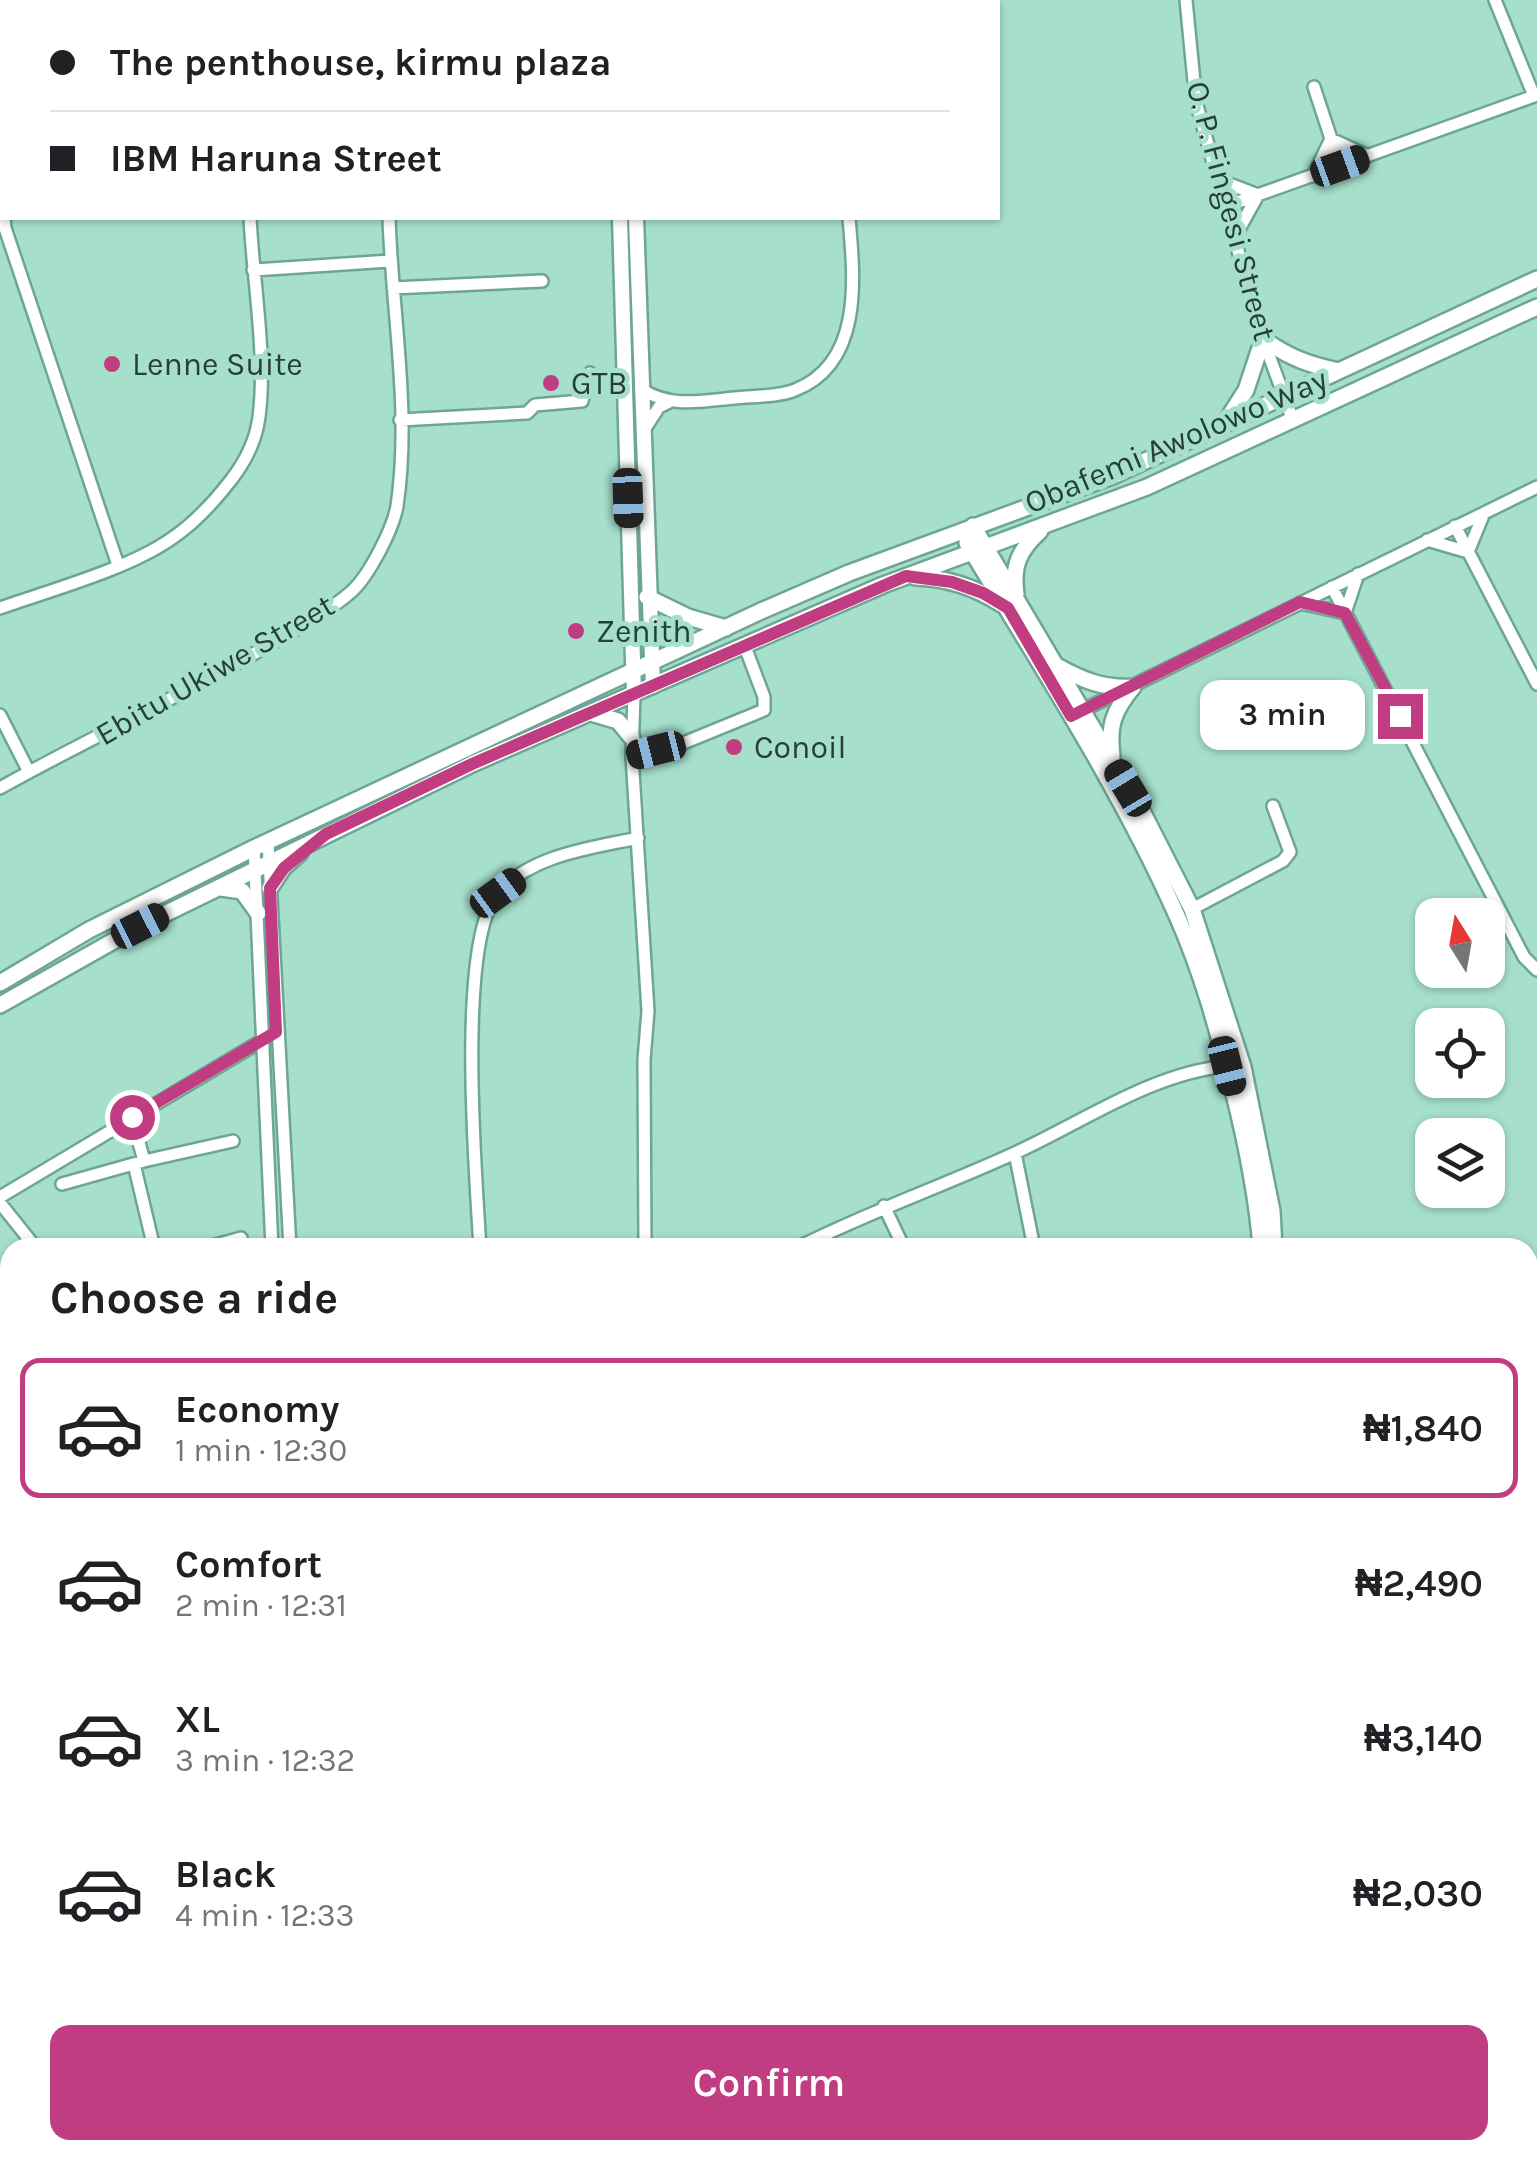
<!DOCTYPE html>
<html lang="en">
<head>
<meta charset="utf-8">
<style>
	body { margin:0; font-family:Karla,sans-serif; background:#f2f2f2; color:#202124; height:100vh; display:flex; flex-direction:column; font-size:38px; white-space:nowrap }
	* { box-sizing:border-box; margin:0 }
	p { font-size:32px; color:#757577 }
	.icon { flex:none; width:55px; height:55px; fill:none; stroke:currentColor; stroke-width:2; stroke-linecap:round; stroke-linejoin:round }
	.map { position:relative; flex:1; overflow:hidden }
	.drawer { position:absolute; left:0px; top:1238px; width:1538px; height:922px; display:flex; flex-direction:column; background:#fff; border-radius:30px 30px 0 0; box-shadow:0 2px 8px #0004 }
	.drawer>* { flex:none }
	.banner { position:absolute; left:0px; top:0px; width:1000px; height:220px; box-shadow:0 2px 8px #0004; display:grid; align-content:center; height:220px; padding:0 50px; background:#fff }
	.needle { width:65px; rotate:349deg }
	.fabs { position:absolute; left:1415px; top:898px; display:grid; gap:20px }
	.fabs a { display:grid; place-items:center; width:90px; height:90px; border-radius:20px; background:#fff; box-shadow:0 2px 8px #0004; font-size:50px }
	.end { position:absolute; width:45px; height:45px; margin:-22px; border:12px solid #c13d82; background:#fff; box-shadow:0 0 0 5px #fff }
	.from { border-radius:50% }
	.bubble { position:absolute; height:70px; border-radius:20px; background:#fff; box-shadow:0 2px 8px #0004; font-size:32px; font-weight:600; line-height:70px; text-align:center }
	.car { position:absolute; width:30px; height:60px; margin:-30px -15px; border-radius:12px; box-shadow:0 0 8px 2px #0007; background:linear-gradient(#222 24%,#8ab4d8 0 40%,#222 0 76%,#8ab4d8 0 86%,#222 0) }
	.banner b { display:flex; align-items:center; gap:35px; height:95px; font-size:38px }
	.banner b+b { border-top:2px solid #e0e0e0 }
	.banner i { width:25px; height:25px; background:#202124 }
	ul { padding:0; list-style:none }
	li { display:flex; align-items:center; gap:30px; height:140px; margin:0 20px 15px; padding:0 30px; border:5px solid transparent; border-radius:20px }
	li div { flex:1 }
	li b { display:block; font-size:38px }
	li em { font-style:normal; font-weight:600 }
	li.active { border-color:#c13d82 }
	li>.icon { width:90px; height:90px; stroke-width:1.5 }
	h2 { padding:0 50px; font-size:45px; line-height:120px }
	.cta { display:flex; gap:20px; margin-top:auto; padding:20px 50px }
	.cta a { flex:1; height:115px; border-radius:20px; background:#c13d82; color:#fff; font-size:40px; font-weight:600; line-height:115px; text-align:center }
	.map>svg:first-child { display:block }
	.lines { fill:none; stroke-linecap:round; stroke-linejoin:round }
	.river { stroke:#68c9ad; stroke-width:18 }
	.minor-casing { stroke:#6da694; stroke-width:16 }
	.tertiary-casing { stroke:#6da694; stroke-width:19 }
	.secondary-casing { stroke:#6da694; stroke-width:20 }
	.minor { stroke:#fff; stroke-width:11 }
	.tertiary { stroke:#fff; stroke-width:14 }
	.secondary { stroke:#fff; stroke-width:15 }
	.route { stroke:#c13d82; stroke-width:12 }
	.poi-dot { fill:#c13d82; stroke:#a6e0cd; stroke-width:4 }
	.labels { text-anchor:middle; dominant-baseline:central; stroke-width:10; stroke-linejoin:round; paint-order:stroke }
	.street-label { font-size:32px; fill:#273f37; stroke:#a6e0cd }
	.poi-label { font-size:32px; fill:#273f37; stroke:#a6e0cd; text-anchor:start }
</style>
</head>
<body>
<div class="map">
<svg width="1537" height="2159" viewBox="0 0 1537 2159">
	<rect width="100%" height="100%" fill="#a6e0cd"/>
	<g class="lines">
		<path class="river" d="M1528 1476 1537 1478
			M1265 2159 1266 2150"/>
		<g class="minor-casing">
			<path id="minor" d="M237 0V2
				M383 0V2
				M516 0V2
				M837 0V2
				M1186 0 1196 102 1263 339 1292 418
				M1495 0 1534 96
				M1314 87 1340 166
				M1313 176 1331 139 1368 156
				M1216 179 1258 195 1233 240
				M1224 207 1537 95
				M4 218 5 228 118 565
				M253 270 390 261
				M393 288 542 281
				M643 390C670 408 703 401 734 398 753 396 778 397 795 390 864 363 854 276 849 218
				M400 420 527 413 535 405 582 401 590 373
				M644 430 659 407 669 402
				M1455 526 1537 684
				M1427 540 1468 552 1484 513
				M1332 587 1524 957 1537 970
				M1300 603 1345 613 1358 574
				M0 608C51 590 128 569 171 539 195 523 214 502 231 480 245 462 256 440 259 417 267 357 253 280 250 218
				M634 695 632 756 648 1011 644 1060 645 1248
				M1079 712 1537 487
				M0 715 29 772
				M632 756 681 744 764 710V697L744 644
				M0 788C84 741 171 701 255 653 288 633 322 617 351 592 369 576 393 529 397 506 411 411 392 313 389 218
				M268 842 290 1248
				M254 848 272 1248
				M1192 909 1283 861 1290 852 1273 806
				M132 1117 144 1161
				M1015 1153 1034 1248
				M134 1164 154 1248
				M62 1184 144 1161 233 1141
				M0 1197 268 1037
				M0 1203 36 1248
				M884 1206 904 1248
				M205 1248 241 1238
				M480 1248C476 1178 456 942 498 893 531 855 591 848 638 838
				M797 1248C868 1212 943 1186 1015 1153 1083 1122 1152 1073 1227 1066
				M1528 1290 1537 1289
				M0 1428 10 1421
				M0 1565 10 1558
				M0 1580 10 1593
				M1528 1599 1537 1593
				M0 1655 10 1649
				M0 1713 10 1705
				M1528 1879 1537 1862
				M0 1972 10 1971
				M1528 2002 1537 2003
				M191 2150 196 2159
				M307 2150 308 2159
				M324 2150 325 2159
				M523 2150 524 2159
				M685 2150 686 2159
				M1511 2150 1524 2159"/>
		</g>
		<g class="tertiary-casing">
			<path id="tertiary" d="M613 0V2
				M628 0V2
				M620 218 634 695
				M636 218 653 686"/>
		</g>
		<g class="secondary-casing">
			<path id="secondary" d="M1225 423 1246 390 1263 339C1288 357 1309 365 1339 371
				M973 526 1143 813 1192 909 1243 1067 1272 1211 1274 1248
				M967 543C1040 665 1119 785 1177 916 1202 972 1218 1031 1233 1090 1246 1142 1257 1194 1261 1248
				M915 577C947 578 975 587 1001 604
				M1016 594C1012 566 1019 550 1040 531
				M647 597 688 617 726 628
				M1057 666C1082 680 1104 689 1133 687
				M591 713 618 721 632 738
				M1112 756C1108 725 1114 710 1133 687
				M221 888 242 891 258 913
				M270 888 283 868 300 853
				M0 983 89 930 254 848 761 611 849 573 1115 475 1537 279
				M0 1005 140 926 472 764 883 585 1147 487 1537 307
				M1168 2150 1170 2159
				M1185 2150 1186 2159"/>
		</g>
		<use href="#minor" class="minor"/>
		<use href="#tertiary" class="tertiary"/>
		<use href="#secondary" class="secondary"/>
	</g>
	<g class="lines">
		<path class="route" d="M132 1117 276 1032 270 888 284 868 326 834 472 764 906 576 952 582 983 593 1008 608 1071 716 1300 602 1345 613 1400 716"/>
	</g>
	<g class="poi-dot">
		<circle cx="112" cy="364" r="10"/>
		<circle cx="551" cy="383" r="10"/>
		<circle cx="576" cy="631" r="10"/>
		<circle cx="734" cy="747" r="10"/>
	</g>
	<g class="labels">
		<g class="street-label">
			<text transform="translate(1231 211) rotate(75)">O. P. Fingesi Street</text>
			<text transform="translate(1176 441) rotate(-23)">Obafemi Awolowo Way</text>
			<text transform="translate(215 670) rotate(-30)">Ebitu Ukiwe Street</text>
		</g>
		<g class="poi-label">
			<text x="132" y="364">Lenne Suite</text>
			<text x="571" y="383">GTB</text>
			<text x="596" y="631">Zenith</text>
			<text x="754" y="747">Conoil</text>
		</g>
	</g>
</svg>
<div class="fabs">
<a><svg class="needle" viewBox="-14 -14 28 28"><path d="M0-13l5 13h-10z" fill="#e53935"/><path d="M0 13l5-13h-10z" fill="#757577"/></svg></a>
<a><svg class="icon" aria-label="locate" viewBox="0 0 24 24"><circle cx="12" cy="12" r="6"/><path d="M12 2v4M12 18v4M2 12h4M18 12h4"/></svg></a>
<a><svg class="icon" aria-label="layers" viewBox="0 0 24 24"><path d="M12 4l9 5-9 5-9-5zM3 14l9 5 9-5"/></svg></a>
</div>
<i class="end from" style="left:132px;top:1117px"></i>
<i class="end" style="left:1400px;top:716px"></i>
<div class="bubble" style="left:1200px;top:680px;width:165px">3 min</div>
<i class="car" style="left:1340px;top:166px;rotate:70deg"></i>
<i class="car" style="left:628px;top:498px;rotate:178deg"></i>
<i class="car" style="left:656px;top:750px;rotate:256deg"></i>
<i class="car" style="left:1128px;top:788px;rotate:329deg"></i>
<i class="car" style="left:498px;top:893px;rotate:54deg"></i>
<i class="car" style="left:140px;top:926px;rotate:63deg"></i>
<i class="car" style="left:1227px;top:1066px;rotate:166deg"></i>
<div class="banner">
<b><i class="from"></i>The penthouse, kirmu plaza</b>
<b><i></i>IBM Haruna Street</b>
</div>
<section class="drawer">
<h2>Choose a ride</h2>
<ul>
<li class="active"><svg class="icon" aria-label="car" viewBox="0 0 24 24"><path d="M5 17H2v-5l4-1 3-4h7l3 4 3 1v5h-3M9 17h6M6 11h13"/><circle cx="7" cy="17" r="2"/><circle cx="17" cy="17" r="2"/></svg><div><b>Economy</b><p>1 min · 12:30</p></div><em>₦1,840</em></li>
<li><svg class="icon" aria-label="car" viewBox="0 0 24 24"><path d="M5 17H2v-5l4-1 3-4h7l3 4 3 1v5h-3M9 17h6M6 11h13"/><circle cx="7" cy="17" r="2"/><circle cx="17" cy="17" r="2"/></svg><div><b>Comfort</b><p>2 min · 12:31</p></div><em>₦2,490</em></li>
<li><svg class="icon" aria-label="car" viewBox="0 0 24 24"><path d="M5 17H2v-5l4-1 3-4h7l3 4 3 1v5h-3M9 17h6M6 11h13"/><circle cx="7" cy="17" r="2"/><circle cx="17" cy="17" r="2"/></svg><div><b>XL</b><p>3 min · 12:32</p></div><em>₦3,140</em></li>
<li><svg class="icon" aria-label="car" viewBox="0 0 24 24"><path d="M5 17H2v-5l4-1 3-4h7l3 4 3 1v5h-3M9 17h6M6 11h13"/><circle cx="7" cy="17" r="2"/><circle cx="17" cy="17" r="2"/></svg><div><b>Black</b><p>4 min · 12:33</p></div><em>₦2,030</em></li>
</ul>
<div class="cta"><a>Confirm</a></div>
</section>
</div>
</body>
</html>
